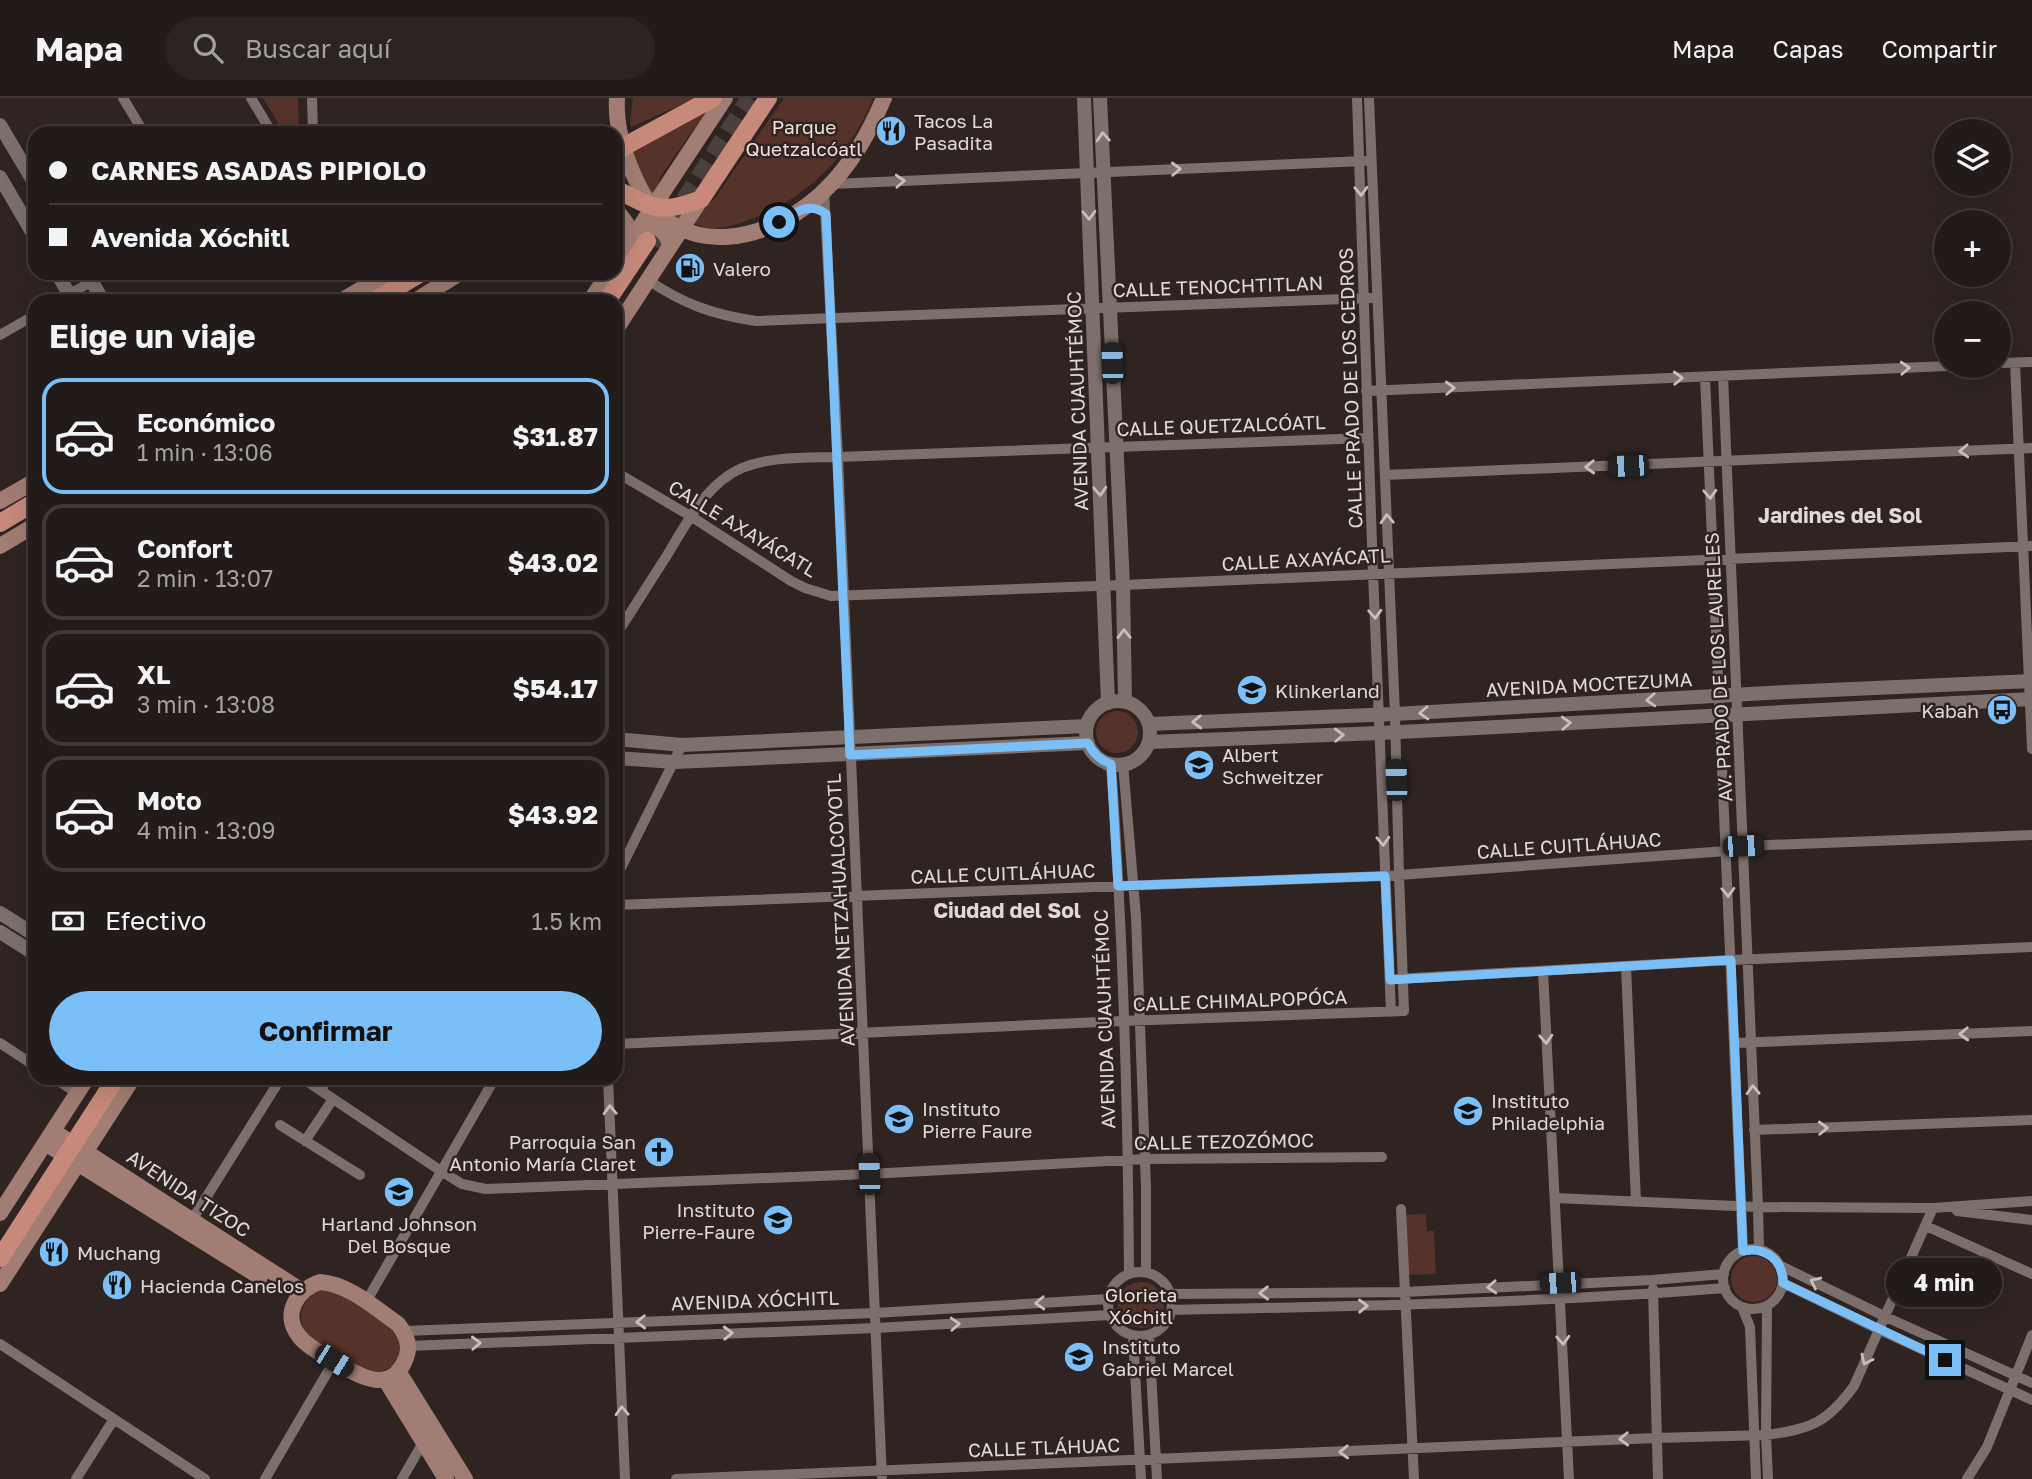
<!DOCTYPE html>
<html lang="es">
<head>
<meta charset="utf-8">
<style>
	body { margin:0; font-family:"Golos Text",sans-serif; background:#2b2422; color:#f1f3f6; height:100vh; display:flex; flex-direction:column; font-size:26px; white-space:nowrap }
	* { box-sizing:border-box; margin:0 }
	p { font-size:23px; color:#a3a1a2 }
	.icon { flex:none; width:38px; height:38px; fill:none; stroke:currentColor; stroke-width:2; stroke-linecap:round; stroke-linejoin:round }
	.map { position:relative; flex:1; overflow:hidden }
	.drawer { position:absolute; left:28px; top:196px; width:595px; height:791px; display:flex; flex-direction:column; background:#231b19; border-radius:21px; box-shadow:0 7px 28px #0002,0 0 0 2px #403938 }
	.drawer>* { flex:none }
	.banner { position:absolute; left:28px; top:28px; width:595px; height:154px; border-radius:21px; box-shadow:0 7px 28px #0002,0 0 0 2px #403938; display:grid; align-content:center; height:154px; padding:0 21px; background:#231b19 }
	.fabs { position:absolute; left:1934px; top:21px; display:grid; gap:14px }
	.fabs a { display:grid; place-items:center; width:77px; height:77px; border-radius:50%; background:#231b19; box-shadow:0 7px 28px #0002,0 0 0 2px #403938; font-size:35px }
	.end { position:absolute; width:32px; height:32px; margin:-16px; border:9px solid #7abff8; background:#111; box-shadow:0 0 0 4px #111 }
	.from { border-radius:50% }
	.bubble { position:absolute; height:49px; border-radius:24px; background:#231b19; box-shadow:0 7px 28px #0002,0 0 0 2px #403938; font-size:23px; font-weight:700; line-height:49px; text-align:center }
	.car { position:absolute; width:21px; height:42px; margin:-21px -10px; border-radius:9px; box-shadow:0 0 5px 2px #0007; background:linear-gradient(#222 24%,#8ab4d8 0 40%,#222 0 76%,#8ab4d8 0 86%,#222 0) }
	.banner b { display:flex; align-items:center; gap:24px; height:66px; font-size:26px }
	.banner b+b { border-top:2px solid #403938 }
	.banner i { width:18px; height:18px; background:#f1f3f6 }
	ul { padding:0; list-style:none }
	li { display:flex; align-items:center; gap:21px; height:116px; margin:0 14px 10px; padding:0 7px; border:4px solid #403938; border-radius:21px }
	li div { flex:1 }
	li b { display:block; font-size:26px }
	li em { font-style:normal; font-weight:700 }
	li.current { border-color:#7abff8 }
	li>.icon { width:63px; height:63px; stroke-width:1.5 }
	h2 { padding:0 21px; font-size:32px; line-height:84px }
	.pay { display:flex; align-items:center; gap:18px; height:77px; padding:0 21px; font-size:26px }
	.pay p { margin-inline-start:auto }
	.cta { display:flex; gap:14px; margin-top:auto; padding:14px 21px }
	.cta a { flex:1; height:80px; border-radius:42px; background:#7abff8; color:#111; font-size:28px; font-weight:700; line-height:80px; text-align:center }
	header { display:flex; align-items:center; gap:42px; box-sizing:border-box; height:98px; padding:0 35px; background:#231b19; border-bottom:2px solid #403938 }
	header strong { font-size:33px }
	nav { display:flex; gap:38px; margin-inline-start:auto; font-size:24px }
	.search { width:490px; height:63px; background:#2b2422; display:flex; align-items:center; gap:18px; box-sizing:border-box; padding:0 24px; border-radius:38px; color:#a3a1a2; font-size:26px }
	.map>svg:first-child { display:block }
	.green { fill:#56332a }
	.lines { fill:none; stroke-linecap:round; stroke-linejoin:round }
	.primary-tunnel { stroke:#4a3f3c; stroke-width:18; stroke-dasharray:18 9; stroke-linecap:butt }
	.minor { stroke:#7d706c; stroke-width:10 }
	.tertiary { stroke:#7d706c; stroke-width:14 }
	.secondary { stroke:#a27d73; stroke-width:16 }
	.primary { stroke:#c78a7a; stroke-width:18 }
	.oneway { stroke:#c7bfbc }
	.route { stroke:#7abff8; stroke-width:9 }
	.labels { text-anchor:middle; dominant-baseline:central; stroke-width:5; stroke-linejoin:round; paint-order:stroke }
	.poi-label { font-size:19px; fill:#e0d9d7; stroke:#2f2421; text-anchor:start }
	.park-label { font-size:19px; fill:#f2dfda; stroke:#2f2421 }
	.street-label { font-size:19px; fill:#e0d9d7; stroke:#2f2421 }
	.neighbourhood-label { font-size:21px; font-weight:bold; fill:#e0d9d7; stroke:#2f2421 }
</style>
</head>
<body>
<header>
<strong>Mapa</strong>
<div class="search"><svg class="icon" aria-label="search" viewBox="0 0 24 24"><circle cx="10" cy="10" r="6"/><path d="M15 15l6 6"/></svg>Buscar aquí</div>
<nav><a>Mapa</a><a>Capas</a><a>Compartir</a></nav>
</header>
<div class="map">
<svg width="2032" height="1381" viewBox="0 0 2032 1381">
	<rect width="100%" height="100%" fill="#2f2421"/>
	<path class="green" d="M263 0H298L299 35H284Z
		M633 0H697L631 29 630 26Z
		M784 0H873C851 58 802 105 743 124 724 130 708 135 691 123L715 100Z
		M708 12 705 24 693 32 660 79 657 95 649 96 632 51Z
		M1096 634a21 21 0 1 1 42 0a21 21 0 1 1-42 0Z
		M1426 1116 1427 1133H1434L1436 1176 1405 1177 1403 1117Z
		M1731 1181a23 23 0 1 1 46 0a23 23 0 1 1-46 0Z
		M1118 1207a23 23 0 1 1 46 0a23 23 0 1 1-46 0Z
		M323 1190 335 1193 396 1232C408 1263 398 1271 369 1276L313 1242C293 1224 299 1201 323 1190Z"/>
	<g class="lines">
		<path class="primary-tunnel" d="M655 148 750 0"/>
		<path class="minor" d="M123 0 144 35
			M251 0 272 35
			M312 0 313 35
			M1357 0 1373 476 1391 914
			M832 86 1364 63
			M824 93 838 359 882 1381
			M361 175 369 187
			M648 182C683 206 714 217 756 223L1372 200
			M58 203 106 175
			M0 237 35 217
			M1998 265 2032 264
			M2015 265 2032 651
			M1723 278 1758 1109 1759 1152
			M1705 279 1743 1153
			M1366 293 1948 268
			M616 374 692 419 791 483 805 490 831 498 1123 487 2032 448
			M1385 377 2032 350
			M616 537C633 511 649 485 666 459 685 428 706 385 742 370 771 358 807 360 838 359L1368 340
			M1111 666C1123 835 1128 1006 1129 1176
			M1123 666 1136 819 1146 1090V1174
			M1743 748 2032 737
			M616 780 682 647
			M616 807 1385 778 1727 753
			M1626 868 1636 1104
			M1543 873 1569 1381
			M1396 881 1731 862 2032 849
			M0 945 35 968
			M1734 945 2032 933
			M616 946 1123 923 1404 913 1399 777 1395 616 1369 0
			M54 980 77 995
			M302 980 441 1073 462 1086 486 1091 869 1076 1145 1061 1382 1059
			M608 980 625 1381
			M321 992 328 980
			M280 1027 360 1077
			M1754 1032 2032 1022
			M305 1043 333 1001
			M1555 1100 1758 1109 1933 1110 2032 1103
			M1401 1111 1414 1381
			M1957 1113 2032 1122
			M192 1122 281 980
			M1926 1128 2032 1176
			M1723 1181a30 30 0 1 1 60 0a30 30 0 1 1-60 0Z
			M1779 1167 1886 1219 2032 1285
			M1108 1206a32 32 0 1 1 64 0a32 32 0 1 1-64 0Z
			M1783 1185 1880 1232 2032 1302
			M1653 1191 1658 1381
			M1171 1196 1404 1194 1652 1182 1724 1176
			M366 1204 495 980
			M1767 1208 1766 1337 1768 1381
			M1742 1209 1750 1229 1756 1381
			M1172 1212C1357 1208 1541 1205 1725 1190
			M404 1233 875 1215 1108 1201
			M1149 1237 1157 1381
			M1133 1238 1141 1381
			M0 1246 205 1381
			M408 1248 876 1230 1110 1217
			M76 1381 114 1321
			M265 1381 334 1263
			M402 1381 425 1341
			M676 1381 1656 1340 1766 1337C1811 1331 1827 1325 1854 1288L1933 1110
			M1967 1381 1987 1349 2032 1237"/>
		<path class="tertiary" d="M1084 0 1108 605
			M1100 0 1123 487 1125 604
			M0 27 35 86
			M0 79 35 139
			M57 175 73 203
			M87 175 103 203
			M1086 635a32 32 0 1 1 64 0a32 32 0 1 1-64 0Z
			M1149 626 1395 616 1785 594 2032 583
			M616 641 682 647 1087 628
			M1149 644 1380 635 2032 601
			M616 660 675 664 1088 645
			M0 815 35 837
			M0 834 35 856"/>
		<path class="secondary" d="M617 0C615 29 624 56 636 82 675 170 778 144 831 86 855 61 871 31 884 0
			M616 112 626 125V147
			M639 130C655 125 666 131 670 147
			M616 165 725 0
			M341 203 389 175
			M415 203 460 175
			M590 203 609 175
			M616 231 701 101
			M0 403 35 383
			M0 448 35 427
			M53 1033 302 1193
			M45 1045 260 1179
			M0 1115 87 980
			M320 1184C349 1186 375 1210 398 1226 406 1236 411 1248 406 1260 391 1299 357 1277 334 1263 323 1256 307 1249 299 1238 281 1216 298 1191 320 1184Z
			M0 1186 133 980
			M398 1273 465 1381
			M385 1281 446 1381"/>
		<path class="primary" d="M616 53 713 0
			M616 91C652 110 661 117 701 101L768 0
			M374 203 421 175
			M607 203 647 143
			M0 425 35 404
			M0 1160 116 980"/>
	</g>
	<defs><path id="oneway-chevron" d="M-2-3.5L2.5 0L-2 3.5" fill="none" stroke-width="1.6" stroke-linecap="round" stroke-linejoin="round" transform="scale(1.75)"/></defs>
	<g class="oneway">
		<use href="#oneway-chevron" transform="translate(1103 39) rotate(-93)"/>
		<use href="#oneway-chevron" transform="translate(1176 71) rotate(-2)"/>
		<use href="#oneway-chevron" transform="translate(900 83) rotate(-3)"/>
		<use href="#oneway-chevron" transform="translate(1361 93) rotate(88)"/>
		<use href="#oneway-chevron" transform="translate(1089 117) rotate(88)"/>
		<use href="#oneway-chevron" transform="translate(1905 270) rotate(-3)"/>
		<use href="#oneway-chevron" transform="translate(1678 280) rotate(-2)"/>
		<use href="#oneway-chevron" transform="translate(1450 290) rotate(-2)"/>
		<use href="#oneway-chevron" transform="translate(1964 353) rotate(177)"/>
		<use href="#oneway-chevron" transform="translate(1590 369) rotate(178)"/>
		<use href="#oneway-chevron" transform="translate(1100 393) rotate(87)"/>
		<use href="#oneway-chevron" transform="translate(1710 396) rotate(87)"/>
		<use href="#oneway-chevron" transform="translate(1387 421) rotate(-93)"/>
		<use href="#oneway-chevron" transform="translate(1375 516) rotate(87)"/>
		<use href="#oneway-chevron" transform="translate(1124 536) rotate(-91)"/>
		<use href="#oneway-chevron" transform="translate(1651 602) rotate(177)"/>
		<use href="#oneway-chevron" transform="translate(1424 615) rotate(177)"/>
		<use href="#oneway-chevron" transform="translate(1197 624) rotate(178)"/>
		<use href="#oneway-chevron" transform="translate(1566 625) rotate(-3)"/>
		<use href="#oneway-chevron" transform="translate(1339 637) rotate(-2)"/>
		<use href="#oneway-chevron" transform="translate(1383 743) rotate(88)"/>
		<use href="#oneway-chevron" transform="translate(1728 794) rotate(88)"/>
		<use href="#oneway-chevron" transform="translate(1964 936) rotate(178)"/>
		<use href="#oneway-chevron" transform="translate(1546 941) rotate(87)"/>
		<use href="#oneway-chevron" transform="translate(1753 992) rotate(-92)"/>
		<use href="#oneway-chevron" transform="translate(610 1012) rotate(-92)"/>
		<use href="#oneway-chevron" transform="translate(1823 1030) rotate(-2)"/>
		<use href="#oneway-chevron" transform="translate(1815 1184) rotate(-154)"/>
		<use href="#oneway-chevron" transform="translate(1492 1189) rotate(177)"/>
		<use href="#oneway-chevron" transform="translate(1264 1195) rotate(179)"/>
		<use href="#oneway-chevron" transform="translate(1040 1205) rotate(177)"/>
		<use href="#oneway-chevron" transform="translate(1363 1208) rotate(-1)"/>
		<use href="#oneway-chevron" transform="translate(641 1224) rotate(178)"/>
		<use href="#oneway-chevron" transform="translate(955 1226) rotate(-3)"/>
		<use href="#oneway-chevron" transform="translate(728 1235) rotate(-2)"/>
		<use href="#oneway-chevron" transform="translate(1563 1242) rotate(87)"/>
		<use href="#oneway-chevron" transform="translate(476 1245) rotate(-2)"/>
		<use href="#oneway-chevron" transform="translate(1866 1262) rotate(115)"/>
		<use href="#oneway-chevron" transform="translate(622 1313) rotate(-92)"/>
		<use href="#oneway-chevron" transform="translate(1624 1341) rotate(178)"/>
		<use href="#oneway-chevron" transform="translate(1344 1354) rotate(178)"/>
	</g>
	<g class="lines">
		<path class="route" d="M779 124C795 115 809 103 826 116L850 657 1088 645C1093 656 1100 662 1111 666L1118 788 1385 778 1390 882 1731 862 1743 1153C1765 1148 1783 1162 1783 1185L1945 1262"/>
	</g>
	<defs>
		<g id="restaurant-disc" transform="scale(1.575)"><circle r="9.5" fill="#7abff8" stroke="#2f2421"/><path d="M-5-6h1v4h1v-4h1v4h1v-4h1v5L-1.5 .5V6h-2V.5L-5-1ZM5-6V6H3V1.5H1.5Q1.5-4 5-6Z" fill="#111"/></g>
		<g id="fuel-disc" transform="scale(1.575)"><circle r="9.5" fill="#7abff8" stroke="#2f2421"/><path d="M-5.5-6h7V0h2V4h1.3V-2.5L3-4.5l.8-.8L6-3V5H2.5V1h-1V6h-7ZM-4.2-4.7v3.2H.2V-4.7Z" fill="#111"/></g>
		<g id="school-disc" transform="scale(1.575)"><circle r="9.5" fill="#7abff8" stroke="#2f2421"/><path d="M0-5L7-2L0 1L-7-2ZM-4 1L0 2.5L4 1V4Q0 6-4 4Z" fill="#111"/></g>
		<g id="bus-disc" transform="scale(1.575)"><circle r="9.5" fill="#7abff8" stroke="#2f2421"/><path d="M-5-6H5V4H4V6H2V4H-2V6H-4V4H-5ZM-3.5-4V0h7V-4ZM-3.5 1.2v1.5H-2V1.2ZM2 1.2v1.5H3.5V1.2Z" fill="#111"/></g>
		<g id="church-disc" transform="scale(1.575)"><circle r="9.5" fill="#7abff8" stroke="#2f2421"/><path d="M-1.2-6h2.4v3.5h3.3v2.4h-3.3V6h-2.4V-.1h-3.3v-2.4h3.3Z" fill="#111"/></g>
	</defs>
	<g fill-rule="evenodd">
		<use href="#restaurant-disc" x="891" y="33"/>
		<use href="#fuel-disc" x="690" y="170"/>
		<use href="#school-disc" x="1252" y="592"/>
		<use href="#bus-disc" x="2002" y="612"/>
		<use href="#school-disc" x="1199" y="667"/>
		<use href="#school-disc" x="1468" y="1013"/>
		<use href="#school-disc" x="899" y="1021"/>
		<use href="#church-disc" x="659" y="1054"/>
		<use href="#school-disc" x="399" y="1094"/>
		<use href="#school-disc" x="778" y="1122"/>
		<use href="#restaurant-disc" x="54" y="1154"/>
		<use href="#restaurant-disc" x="117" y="1187"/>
		<use href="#school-disc" x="1079" y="1259"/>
	</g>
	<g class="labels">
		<g class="poi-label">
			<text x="914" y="22">Tacos La<tspan x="914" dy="22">Pasadita</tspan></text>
			<text x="713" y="170">Valero</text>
			<text x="1275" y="592">Klinkerland</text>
			<text x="1979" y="612" text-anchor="end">Kabah</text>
			<text x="1222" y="656">Albert<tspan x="1222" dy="22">Schweitzer</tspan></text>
			<text x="1491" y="1002">Instituto<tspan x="1491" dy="22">Philadelphia</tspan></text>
			<text x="922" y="1010">Instituto<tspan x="922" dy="22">Pierre Faure</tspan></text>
			<text x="636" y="1043" text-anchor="end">Parroquia San<tspan x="636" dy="22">Antonio María Claret</tspan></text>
			<text x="755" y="1111" text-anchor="end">Instituto<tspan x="755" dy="22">Pierre-Faure</tspan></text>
			<text x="399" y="1125" text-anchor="middle">Harland Johnson<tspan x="399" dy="22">Del Bosque</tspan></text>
			<text x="77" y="1154">Muchang</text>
			<text x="140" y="1187">Hacienda Canelos</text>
			<text x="1102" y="1248">Instituto<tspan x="1102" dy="22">Gabriel Marcel</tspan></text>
		</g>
		<g class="park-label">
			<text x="804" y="28">Parque<tspan x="804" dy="22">Quetzalcóatl</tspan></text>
			<text x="1141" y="1196">Glorieta<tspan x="1141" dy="22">Xóchitl</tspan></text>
		</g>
		<g class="street-label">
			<text transform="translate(1218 188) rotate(-2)">CALLE TENOCHTITLAN</text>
			<text transform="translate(1350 290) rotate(-92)">CALLE PRADO DE LOS CEDROS</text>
			<text transform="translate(1077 303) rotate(-92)">AVENIDA CUAUHTÉMOC</text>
			<text transform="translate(1221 327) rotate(-2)">CALLE QUETZALCÓATL</text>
			<text transform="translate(743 430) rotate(31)">CALLE AXAYÁCATL</text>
			<text transform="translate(1306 461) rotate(-3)">CALLE AXAYÁCATL</text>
			<text transform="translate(1718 569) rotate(-93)">AV. PRADO DE LOS LAURELES</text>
			<text transform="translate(1589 586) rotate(-3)">AVENIDA MOCTEZUMA</text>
			<text transform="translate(1569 747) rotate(-4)">CALLE CUITLÁHUAC</text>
			<text transform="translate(1003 775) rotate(-2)">CALLE CUITLÁHUAC</text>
			<text transform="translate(840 812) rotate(-93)">AVENIDA NETZAHUALCOYOTL</text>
			<text transform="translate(1240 902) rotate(-2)">CALLE CHIMALPOPÓCA</text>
			<text transform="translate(1104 921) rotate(-92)">AVENIDA CUAUHTÉMOC</text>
			<text transform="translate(1224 1043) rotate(-1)">CALLE TEZOZÓMOC</text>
			<text transform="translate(189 1095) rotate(33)">AVENIDA TIZOC</text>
			<text transform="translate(755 1202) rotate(-2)">AVENIDA XÓCHITL</text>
			<text transform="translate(1044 1349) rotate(-2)">CALLE TLÁHUAC</text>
		</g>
		<g class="neighbourhood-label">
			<text x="1840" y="417">Jardines del Sol</text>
			<text x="1007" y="812">Ciudad del Sol</text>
		</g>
	</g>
</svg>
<div class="fabs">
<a><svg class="icon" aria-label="layers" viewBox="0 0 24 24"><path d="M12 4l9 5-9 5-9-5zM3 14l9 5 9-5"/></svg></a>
<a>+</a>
<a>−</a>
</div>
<i class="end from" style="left:779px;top:124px"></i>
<i class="end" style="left:1945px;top:1262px"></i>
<div class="bubble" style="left:1886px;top:1160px;width:116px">4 min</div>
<i class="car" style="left:1112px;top:265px;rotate:358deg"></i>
<i class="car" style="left:1628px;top:368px;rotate:268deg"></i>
<i class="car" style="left:1396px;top:682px;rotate:358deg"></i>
<i class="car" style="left:1743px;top:748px;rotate:88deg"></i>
<i class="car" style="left:869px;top:1076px;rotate:358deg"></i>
<i class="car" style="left:1560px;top:1185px;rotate:267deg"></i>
<i class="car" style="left:334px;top:1263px;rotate:122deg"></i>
<div class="banner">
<b><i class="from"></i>CARNES ASADAS PIPIOLO</b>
<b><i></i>Avenida Xóchitl</b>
</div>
<section class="drawer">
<h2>Elige un viaje</h2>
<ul>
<li class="current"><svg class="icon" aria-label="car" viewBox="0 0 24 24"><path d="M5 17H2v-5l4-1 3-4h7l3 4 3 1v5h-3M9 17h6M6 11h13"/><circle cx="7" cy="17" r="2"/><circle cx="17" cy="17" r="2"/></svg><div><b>Económico</b><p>1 min · 13:06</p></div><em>$31.87</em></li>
<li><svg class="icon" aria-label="car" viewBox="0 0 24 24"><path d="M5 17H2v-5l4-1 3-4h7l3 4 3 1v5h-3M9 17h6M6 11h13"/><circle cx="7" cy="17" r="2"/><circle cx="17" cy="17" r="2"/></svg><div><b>Confort</b><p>2 min · 13:07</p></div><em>$43.02</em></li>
<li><svg class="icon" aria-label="car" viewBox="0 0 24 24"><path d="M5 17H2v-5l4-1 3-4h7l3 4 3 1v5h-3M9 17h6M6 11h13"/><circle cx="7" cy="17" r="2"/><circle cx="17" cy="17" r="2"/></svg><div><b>XL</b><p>3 min · 13:08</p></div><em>$54.17</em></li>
<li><svg class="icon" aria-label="car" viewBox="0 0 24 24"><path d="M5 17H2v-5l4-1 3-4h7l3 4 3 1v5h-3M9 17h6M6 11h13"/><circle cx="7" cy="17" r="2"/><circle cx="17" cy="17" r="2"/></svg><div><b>Moto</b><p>4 min · 13:09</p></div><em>$43.92</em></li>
</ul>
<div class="pay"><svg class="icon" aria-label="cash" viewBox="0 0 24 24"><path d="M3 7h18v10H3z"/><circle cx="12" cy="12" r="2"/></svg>Efectivo<p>1.5 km</p></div>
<div class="cta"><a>Confirmar</a></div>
</section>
</div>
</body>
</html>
